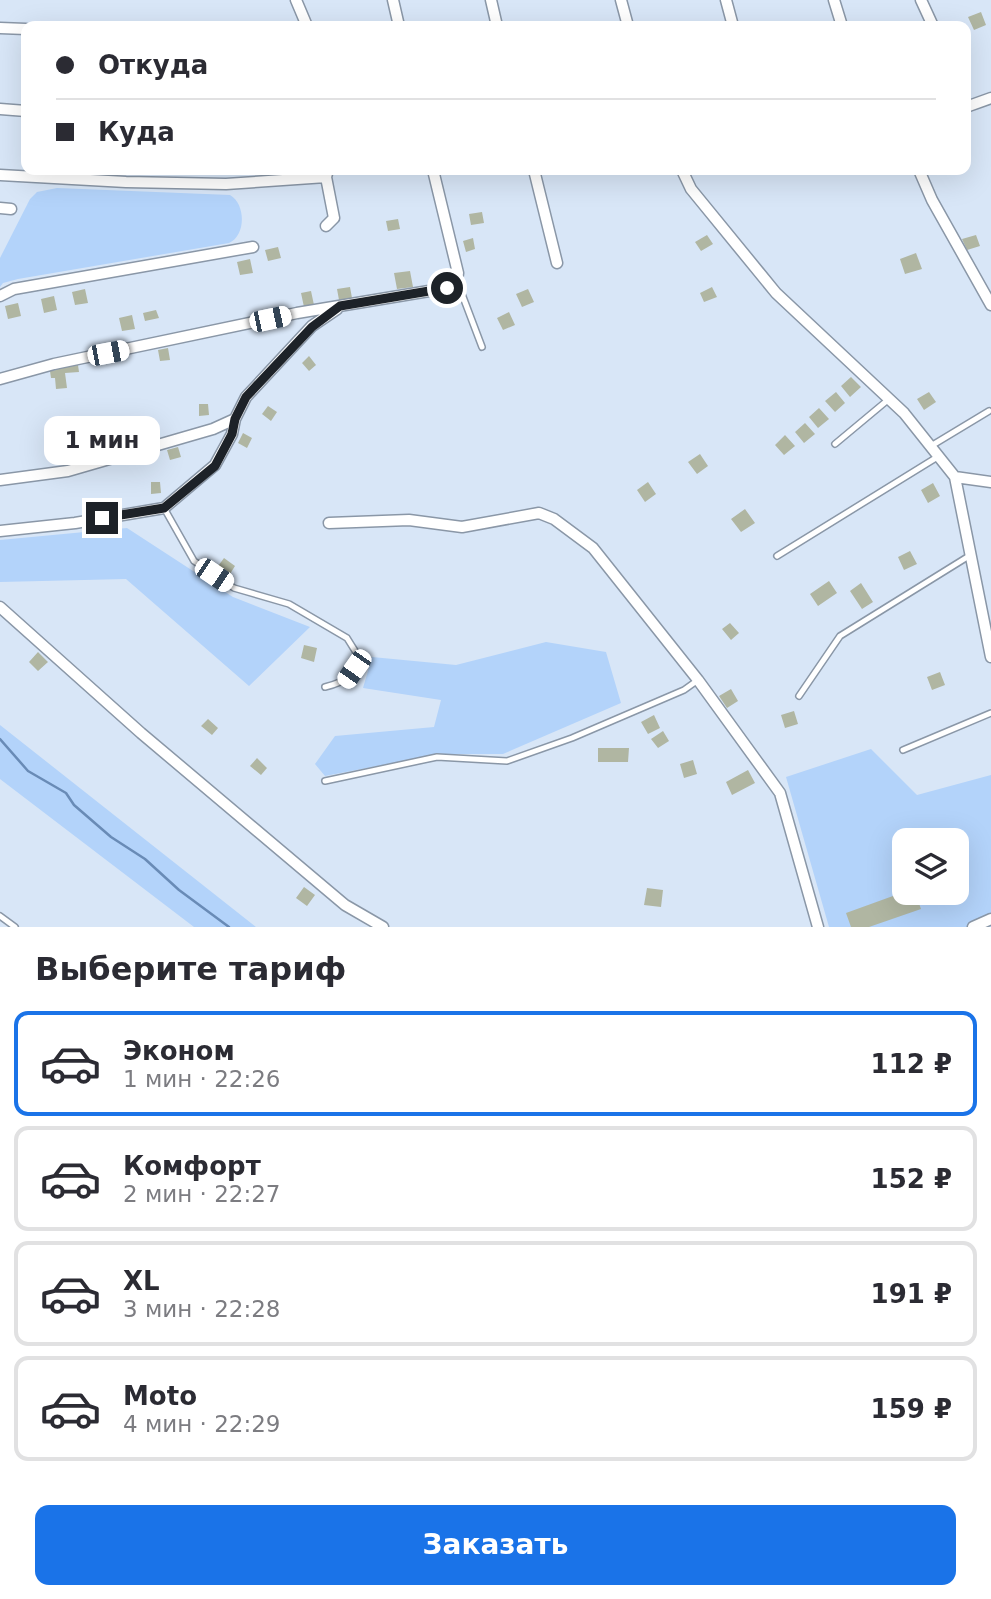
<!DOCTYPE html>
<html lang="ru">
<head>
<meta charset="utf-8">
<style>
	body { margin:0; font-family:"DejaVu Sans",sans-serif; background:#f2f2f3; color:#2b2b33; height:100vh; display:flex; flex-direction:column; font-size:26px; white-space:nowrap }
	* { box-sizing:border-box; margin:0 }
	p { font-size:23px; color:#7c7c81 }
	.icon { flex:none; width:38px; height:38px; fill:none; stroke:currentColor; stroke-width:2; stroke-linecap:round; stroke-linejoin:round }
	.map { position:relative; height:927px; overflow:hidden }
	.details { display:flex; flex-direction:column; background:#fff; flex:1 }
	.details>* { flex:none }
	.guide { position:absolute; left:21px; top:21px; width:950px; height:154px; border-radius:14px; box-shadow:0 7px 28px #0002; display:grid; align-content:center; height:154px; padding:0 35px; background:#fff }
	.fabs { position:absolute; left:892px; top:828px; display:grid; gap:14px }
	.fabs a { display:grid; place-items:center; width:77px; height:77px; border-radius:14px; background:#fff; box-shadow:0 7px 28px #0002; font-size:35px }
	.end { position:absolute; width:32px; height:32px; margin:-16px; border:9px solid #1d2228; background:#fff; box-shadow:0 0 0 4px #fff }
	.from { border-radius:50% }
	.bubble { position:absolute; height:49px; border-radius:14px; background:#fff; box-shadow:0 7px 28px #0002; font-size:23px; font-weight:600; line-height:49px; text-align:center }
	.car { position:absolute; width:21px; height:42px; margin:-21px -10px; border-radius:9px; box-shadow:0 0 5px 2px #0007; background:linear-gradient(#fff 24%,#345 0 40%,#fff 0 76%,#345 0 86%,#fff 0) }
	.guide b { display:flex; align-items:center; gap:24px; height:66px; font-size:26px }
	.guide b+b { border-top:2px solid #e1e1e2 }
	.guide i { width:18px; height:18px; background:#2b2b33 }
	ul { padding:0; list-style:none }
	li { display:flex; align-items:center; gap:21px; height:105px; margin:0 14px 10px; padding:0 21px; border:4px solid #e1e1e2; border-radius:14px }
	li div { flex:1 }
	li b { display:block; font-size:26px }
	li em { font-style:normal; font-weight:600 }
	li.active { border-color:#1a73e8 }
	li>.icon { width:63px; height:63px; stroke-width:1.5 }
	h2 { padding:0 35px; font-size:32px; line-height:84px }
	.cta { display:flex; gap:14px; margin-top:auto; padding:14px 35px }
	.cta a { flex:1; height:80px; border-radius:14px; background:#1a73e8; color:#fff; font-size:28px; font-weight:600; line-height:80px; text-align:center }
	.map>svg:first-child { display:block }
	.green { fill:#b3d3fa; fill-rule:evenodd }
	.lines { fill:none; stroke-linecap:round; stroke-linejoin:round }
	.stream { stroke:#698bb6; stroke-width:2.5 }
	.building { fill:#b0b6a2 }
	.service-casing { stroke:#8a97a7; stroke-width:8 }
	.minor-casing { stroke:#8a97a7; stroke-width:13 }
	.service { stroke:#fff; stroke-width:5 }
	.minor { stroke:#fff; stroke-width:10 }
	.route { stroke:#1d2228; stroke-width:9 }
</style>
</head>
<body>
<div class="map">
<svg width="991" height="927" viewBox="0 0 991 927">
	<rect width="100%" height="100%" fill="#d8e6f7"/>
	<path class="green" d="M57 188 230 195C246 204 246 236 229 243L18 279 3 283 0 287V258L30 199 37 192Z
		M127 528 233 597 310 627 249 686 126 579 0 582V540Z
		M546 642 606 652 621 703 503 754H440L325 776 315 764 335 736 434 727 441 700 363 688 372 657 456 665Z
		M0 725 256 927H194L0 779Z
		M871 749 917 795 991 775V927H829L786 777ZM905 840H957V892H905Z"/>
	<g class="lines">
		<path class="stream" d="M0 739 28 771 66 793 74 805 111 837 145 859 179 890 229 927"/>
	</g>
	<path class="building" d="M981 12 986 25 974 30 968 17Z
		M482 212 484 223 471 225 469 214Z
		M398 219 400 229 388 231 386 221Z
		M707 235 713 244 701 251 695 242Z
		M976 235 980 246 967 250 962 239Z
		M473 238 475 249 466 252 463 241Z
		M278 247 281 258 268 261 265 250Z
		M916 253 922 269 905 274 900 259Z
		M250 259 253 273 240 275 237 262Z
		M410 271 413 287 397 289 394 273Z
		M350 287 352 298 339 300 337 289Z
		M712 287 717 297 704 302 700 293Z
		M85 289 88 303 75 305 72 292Z
		M528 289 534 302 522 307 516 294Z
		M311 291 314 305 304 307 301 293Z
		M54 296 57 310 44 313 41 299Z
		M18 303 21 316 8 319 5 306Z
		M156 310 159 318 145 321 143 313Z
		M509 312 515 325 503 330 497 318Z
		M132 315 135 329 122 331 119 318Z
		M168 348 170 360 160 361 158 350Z
		M309 356 316 365 309 371 302 363Z
		M78 365 79 372 65 373 67 388 56 389 55 378H51L50 371 56 370V367Z
		M851 377 861 387 850 397 841 386Z
		M836 392 845 403 835 412 825 401Z
		M929 392 936 402 924 410 917 399Z
		M199 404H208L209 415 199 416Z
		M268 406 277 412 271 421 262 414Z
		M819 408 829 419 818 428 809 417Z
		M805 423 815 434 804 443 795 432Z
		M243 433 252 438 247 448 238 443Z
		M785 435 795 446 784 455 775 445Z
		M178 447 181 457 170 460 167 450Z
		M700 454 708 466 697 474 688 462Z
		M151 482H160L161 493 151 494Z
		M648 482 656 494 645 502 637 490Z
		M933 483 940 496 928 503 921 490Z
		M745 509 755 523 741 532 731 519Z
		M910 551 917 564 904 570 898 557Z
		M224 558 235 566 228 577 216 569Z
		M829 581 837 593 818 606 810 594Z
		M861 583 873 602 862 609 850 591Z
		M730 623 739 633 731 640 722 629Z
		M304 645 317 648 314 662 301 658Z
		M38 652 48 662 38 671 29 662Z
		M940 672 945 685 932 690 927 677Z
		M731 689 738 701 727 708 719 696Z
		M794 711 798 724 785 728 781 715Z
		M654 715 660 728 648 734 641 722Z
		M208 719 218 728 212 735 201 726Z
		M663 731 669 741 658 748 651 739Z
		M598 748H629L628 762H598Z
		M257 758 267 768 261 775 250 766Z
		M693 760 697 774 684 778 680 764Z
		M748 770 755 783 732 795 726 782Z
		M304 887 315 895 307 906 296 898Z
		M647 888 663 890 661 907 644 905Z
		M904 892H915L921 909 869 927H851L846 913Z"/>
	<g class="lines">
		<g class="service-casing">
			<path id="service" d="M457 281 482 347
				M835 444 889 399
				M931 446 989 411
				M164 508 194 561 234 588 289 604 347 638 357 654C353 676 346 682 325 687
				M777 556 939 456
				M799 696 840 636 969 556
				M903 750 991 713
				M325 781 437 757 507 761 572 738 684 690 698 680
				M0 916 15 927"/>
		</g>
		<g class="minor-casing">
			<path id="minor" d="M296 0 307 26
				M393 0 399 26
				M491 0 497 26
				M621 0 628 26
				M726 0 733 26
				M834 0 842 26
				M921 0 933 26
				M0 28 26 29
				M966 107 991 98
				M0 109 26 111
				M534 170 557 263
				M682 170 691 189 776 293 904 413 955 477 991 657
				M919 170 932 200 991 305
				M0 175 126 182 226 184 326 177
				M0 208 11 209
				M326 226 334 218 326 177 328 170
				M0 296 14 289 253 247
				M0 379 54 364 297 313 447 288 457 281 458 273 433 170
				M955 477 991 482
				M0 480 68 471 213 429 235 419
				M329 523 409 520 462 527 539 513 554 519 593 548 698 680 780 793 818 927
				M0 531 75 523 164 508 215 465 232 434 235 419 246 397 312 326 337 309
				M0 607 141 733 345 905 383 927
				M973 927 991 919"/>
		</g>
		<use href="#service" class="service"/>
		<use href="#minor" class="minor"/>
	</g>
	<g class="lines">
		<path class="route" d="M102 518 164 508 215 466 232 434 235 419 246 397 312 327 340 306 447 288"/>
	</g>
</svg>
<div class="fabs">
<a><svg class="icon" aria-label="layers" viewBox="0 0 24 24"><path d="M12 4l9 5-9 5-9-5zM3 14l9 5 9-5"/></svg></a>
</div>
<i class="end from" style="left:447px;top:288px"></i>
<i class="end" style="left:102px;top:518px"></i>
<div class="bubble" style="left:44px;top:416px;width:116px">1 мин</div>
<i class="car" style="left:270px;top:319px;rotate:78deg"></i>
<i class="car" style="left:108px;top:353px;rotate:79deg"></i>
<i class="car" style="left:214px;top:575px;rotate:124deg"></i>
<i class="car" style="left:354px;top:669px;rotate:215deg"></i>
<div class="guide">
<b><i class="from"></i>Откуда</b>
<b><i></i>Куда</b>
</div>
</div>
<section class="details">
<h2>Выберите тариф</h2>
<ul>
<li class="active"><svg class="icon" aria-label="car" viewBox="0 0 24 24"><path d="M5 17H2v-5l4-1 3-4h7l3 4 3 1v5h-3M9 17h6M6 11h13"/><circle cx="7" cy="17" r="2"/><circle cx="17" cy="17" r="2"/></svg><div><b>Эконом</b><p>1 мин · 22:26</p></div><em>112 ₽</em></li>
<li><svg class="icon" aria-label="car" viewBox="0 0 24 24"><path d="M5 17H2v-5l4-1 3-4h7l3 4 3 1v5h-3M9 17h6M6 11h13"/><circle cx="7" cy="17" r="2"/><circle cx="17" cy="17" r="2"/></svg><div><b>Комфорт</b><p>2 мин · 22:27</p></div><em>152 ₽</em></li>
<li><svg class="icon" aria-label="car" viewBox="0 0 24 24"><path d="M5 17H2v-5l4-1 3-4h7l3 4 3 1v5h-3M9 17h6M6 11h13"/><circle cx="7" cy="17" r="2"/><circle cx="17" cy="17" r="2"/></svg><div><b>XL</b><p>3 мин · 22:28</p></div><em>191 ₽</em></li>
<li><svg class="icon" aria-label="car" viewBox="0 0 24 24"><path d="M5 17H2v-5l4-1 3-4h7l3 4 3 1v5h-3M9 17h6M6 11h13"/><circle cx="7" cy="17" r="2"/><circle cx="17" cy="17" r="2"/></svg><div><b>Moto</b><p>4 мин · 22:29</p></div><em>159 ₽</em></li>
</ul>
<div class="cta"><a>Заказать</a></div>
</section>
</body>
</html>
